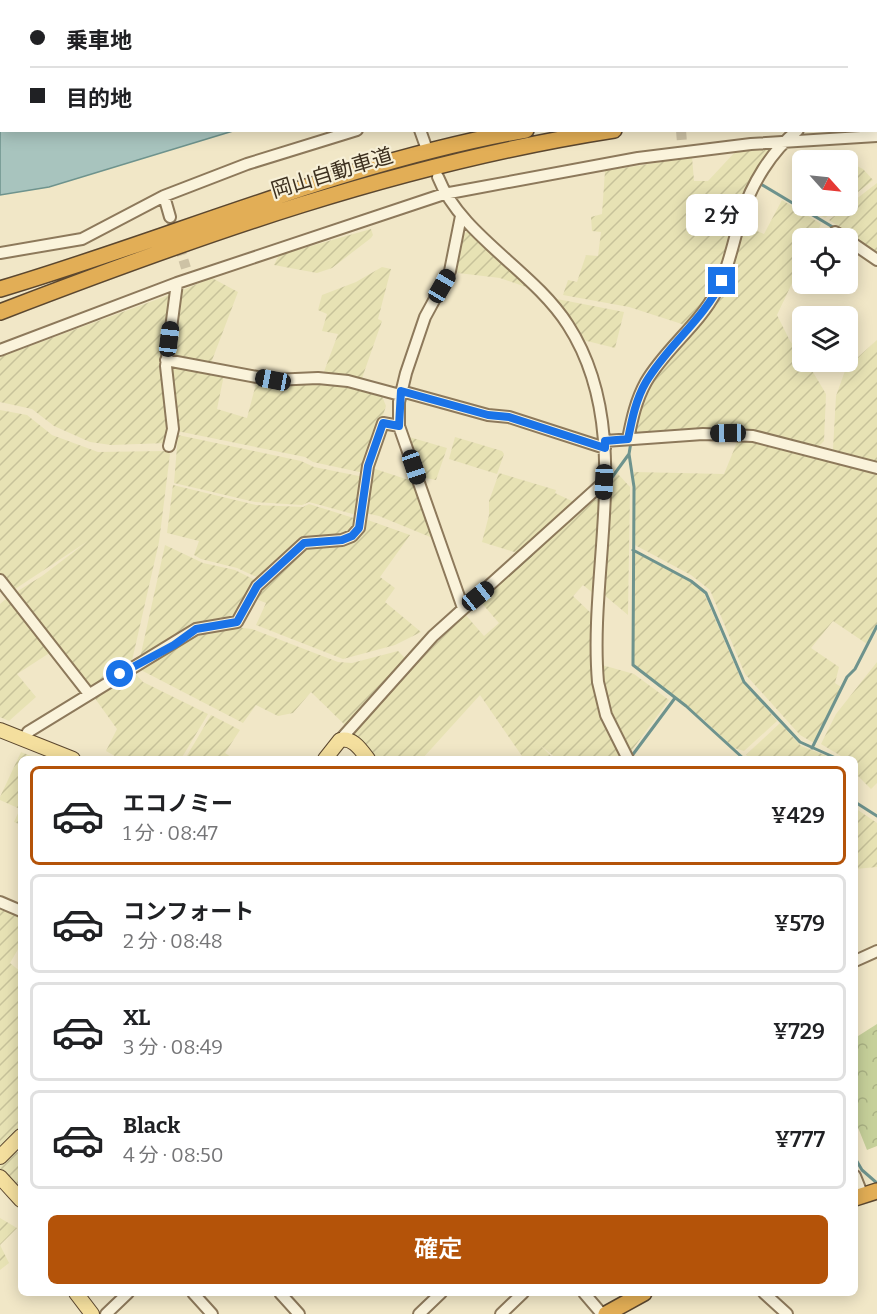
<!DOCTYPE html>
<html lang="ja">
<head>
<meta charset="utf-8">
<style>
	body { margin:0; font-family:Bitter,"Noto Sans JP",serif; background:#f6f6f6; color:#202124; height:100vh; display:flex; flex-direction:column; font-size:22px; white-space:nowrap }
	* { box-sizing:border-box; margin:0 }
	p { font-size:20px; color:#757577 }
	.icon { flex:none; width:33px; height:33px; fill:none; stroke:currentColor; stroke-width:2; stroke-linecap:round; stroke-linejoin:round }
	.map { position:relative; flex:1; overflow:hidden }
	.drawer { position:absolute; left:18px; top:756px; width:840px; height:540px; display:flex; flex-direction:column; background:#fff; border-radius:9px; box-shadow:0 3px 15px #0003 }
	.drawer>* { flex:none }
	.top-card { position:absolute; left:0px; top:0px; width:878px; height:132px; box-shadow:0 3px 15px #0003; display:grid; align-content:center; height:132px; padding:0 30px; background:#fff }
	.needle { width:39px; rotate:117deg }
	.controls { position:absolute; left:792px; top:150px; display:grid; gap:12px }
	.controls a { display:grid; place-items:center; width:66px; height:66px; border-radius:9px; background:#fff; box-shadow:0 3px 15px #0003; font-size:30px }
	.end { position:absolute; width:27px; height:27px; margin:-14px; border:8px solid #1a73e8; background:#fff; box-shadow:0 0 0 3px #fff }
	.from { border-radius:50% }
	.bubble { position:absolute; height:42px; border-radius:9px; background:#fff; box-shadow:0 3px 15px #0003; font-size:20px; font-weight:600; line-height:42px; text-align:center }
	.car { position:absolute; width:18px; height:36px; margin:-18px -9px; border-radius:8px; box-shadow:0 0 4px 2px #0007; background:linear-gradient(#222 24%,#8ab4d8 0 40%,#222 0 76%,#8ab4d8 0 86%,#222 0) }
	.top-card b { display:flex; align-items:center; gap:21px; height:57px; font-size:22px }
	.top-card b+b { border-top:2px solid #e0e0e0 }
	.top-card i { width:15px; height:15px; background:#202124 }
	ul { padding:10px 0 0; list-style:none }
	li { display:flex; align-items:center; gap:18px; height:99px; margin:0 12px 9px; padding:0 18px; border:3px solid #e0e0e0; border-radius:9px }
	li div { flex:1 }
	li b { display:block; font-size:22px }
	li em { font-style:normal; font-weight:600 }
	li.active { border-color:#b45309 }
	li>.icon { width:54px; height:54px; stroke-width:1.5 }
	.button { display:flex; gap:12px; margin-top:auto; padding:12px 30px }
	.button a { flex:1; height:69px; border-radius:9px; background:#b45309; color:#fff; font-size:24px; font-weight:600; line-height:69px; text-align:center }
	.map>svg:first-child { display:block }
	.farmland { fill:url(#farmland-furrows) }
	.park { fill:url(#park-crowns) }
	.water { fill:#a8c4be; stroke:#6e938d; stroke-width:1.5 }
	.lines { fill:none; stroke-linecap:round; stroke-linejoin:round }
	.stream { stroke:#6e938d; stroke-width:3 }
	.minor-tunnel { stroke:#cdc2a5; stroke-width:10; stroke-dasharray:10 5; stroke-linecap:butt }
	.minor-casing { stroke:#8d795b; stroke-width:14 }
	.major-casing { stroke:#5b472f; stroke-width:16 }
	.highway-casing { stroke:#5b472f; stroke-width:18 }
	.minor { stroke:#faf3db; stroke-width:10 }
	.major { stroke:#f4df9e; stroke-width:14 }
	.highway { stroke:#e2ae56; stroke-width:15 }
	.route { stroke:#1a73e8; stroke-width:8 }
	.labels { text-anchor:middle; dominant-baseline:central; stroke-width:4.5; stroke-linejoin:round; paint-order:stroke }
	.street-label { font-size:21px; fill:#3d301f; stroke:#f7f0d7 }
</style>
</head>
<body>
<div class="map">
<svg width="877" height="1314" viewBox="0 0 877 1314">
	<defs>
		<pattern id="farmland-furrows" width="10" height="10" patternUnits="userSpaceOnUse" patternTransform="scale(1.5)"><rect width="10" height="10" fill="#e7e2b4"/><path d="M-1 1l2-2M0 10L10 0M9 11l2-2" fill="none" stroke="#c7c29a"/></pattern>
		<pattern id="park-crowns" width="20" height="18" patternUnits="userSpaceOnUse" patternTransform="scale(1.5)"><rect width="20" height="18" fill="#c6d09a"/><path d="M2 6a3 3 0 1 1 6 0M12 15a3 3 0 1 1 6 0" fill="none" stroke="#abb384"/></pattern>
	</defs>
	<rect width="100%" height="100%" fill="#f1e7c7"/>
	<path class="farmland" d="M665 0H776L663 1Z
		M772 148 716 287 688 326 629 307 563 295 568 280 577 282 586 255 598 256 601 232 592 231 591 217 602 214 605 171 692 157 694 181H708L736 151Z
		M851 163 863 169 873 180 848 200V165Z
		M877 183V252L829 220Z
		M782 200 821 224 814 238H802V262L777 315 790 341 802 356V362H807L826 394 824 441 817 448 777 438 634 435 644 395 655 378 692 335 713 305 743 225 764 234Z
		M813 206H841L825 218 810 209Z
		M371 229 373 235 371 238 332 268 317 273 274 265 279 255Z
		M467 232 474 234 532 289 500 278 458 273 455 269 461 236Z
		M382 267 391 269 378 319 382 321 361 381 322 377 338 334 322 331 327 314 318 310 322 295 356 282Z
		M212 278 238 292 211 363 171 356 180 291Z
		M169 295 171 296 162 365 172 427 167 443 111 445 90 442 54 426 32 409 0 402V357Z
		M557 299 624 312 615 348 583 340Z
		M877 340V467L834 453 833 449 836 396 846 368Z
		M172 365 224 375 217 409 247 418 257 380 335 383 380 391 386 406 364 473 313 462 305 457 177 431 169 368Z
		M0 410 27 415 52 435 98 452 167 451 170 454 159 542 131 665 91 689 13 594 42 576 88 541 12 591 0 575Z
		M178 435 301 461 314 467 364 477 360 516 309 502 302 505 255 502 174 483Z
		M409 437 447 448 436 480 420 477 408 442Z
		M455 437 502 451 504 454 497 474 449 459Z
		M750 439 826 457 877 473V624L867 644 833 621 811 648 839 667 835 683 841 687 814 743 800 735 745 674 710 590 691 575 633 544 634 472 724 474 738 440Z
		M369 467 415 482 435 539 379 516 365 513Z
		M499 473 556 490 555 493 576 503 524 555 482 542 489 515V501Z
		M618 474 630 487 628 615 603 594 610 483Z
		M173 485 256 505 303 507 309 504 360 520 351 534 304 541 261 579 237 568 201 559 194 555 199 541 167 533Z
		M594 499 600 502 594 594 583 585 573 596 593 615 592 664 595 693 606 731 623 759H557L540 745 554 759H524L480 695 422 759H373L352 736 361 725 464 613 484 636 499 623 479 600Z
		M365 519 410 535 380 577 395 588 385 602 421 632 395 645 343 659 256 625 266 603 251 597 308 545 343 542Z
		M165 545 203 563 235 570 259 582 235 619H225L140 658Z
		M634 552 684 577 703 591 740 677 777 721 744 751 734 748 703 719 635 667 633 663Z
		M7 598 51 652 17 674 36 697 9 721 0 717V604Z
		M226 626 252 629 338 662 352 663 398 651 407 660 346 726 311 692 293 713 278 716 256 705 243 723 139 669 193 634Z
		M877 662V783L871 789 857 775 855 759H846L821 744 836 714Z
		M602 665 634 674 669 700 629 754 614 725 607 701Z
		M133 671 143 682 208 714 181 759H120L106 751 117 729 94 697Z
		M211 715 240 730 225 753 234 759H185Z
		M780 723 801 746 835 759H751L746 755Z
		M21 752 39 759H21V825L14 822 20 809 0 800V797Z
		M855 808 877 823V867L855 869Z
		M0 908 21 917V944L10 963 21 972V1132L0 1153Z
		M16 1151 21 1155V1195L0 1173V1166Z
		M0 1218 17 1228 0 1245 9 1263 0 1270Z"/>
	<path class="park" d="M877 1024V1146L867 1150 857 1125 855 1038Z"/>
	<path class="water" d="M417 0H587L412 1Z
		M0 127 2 130 233 131 49 187 0 195Z"/>
	<g class="lines">
		<path class="stream" d="M759 183 836 229
			M629 454 634 487 633 665 686 706 744 759
			M610 480 629 454 631 442
			M633 550 691 581 706 593 744 682 800 742 838 759
			M498 584 531 555
			M812 748 847 677 855 669 877 626
			M631 757 675 698
			M855 776V777
			M855 802 877 816
			M855 1158 862 1170 877 1183"/>
		<path class="minor-tunnel" d="M681 130 682 143
			M170 217 186 268"/>
		<g class="minor-casing">
			<path id="minor" d="M371 0V2
				M251 2 256 0
				M633 2 635 0
				M876 54 877 53
				M876 67 877 66
				M0 102H2
				M420 130 425 144
				M438 177C461 236 533 270 568 325 636 430 588 565 598 682L606 715 628 759
				M164 196 170 217
				M461 216 450 271 425 317 406 373 399 402V426L463 608
				M835 232 845 238
				M848 240 877 260
				M0 253 82 239 164 196 247 164 357 130
				M0 350 177 283 444 194 638 158 751 144 877 136
				M166 360 273 380 318 378 348 381 400 395
				M401 391 488 415 509 417 605 448
				M628 439C632 419 636 400 646 382 665 349 698 326 716 292 729 268 733 242 741 217 751 185 771 151 798 130
				M605 441 703 434 753 436 877 468
				M169 446 173 429 166 366 177 283
				M0 580 89 694
				M24 740 28 732 196 629 237 622 257 586 304 543 342 540 352 536 359 528 368 466 383 423 399 426
				M340 740 433 636 604 482
				M0 902 21 911
				M855 961 877 951
				M855 1176 863 1196
				M193 1293 212 1314
				M280 1293 299 1314
				M584 1293 602 1314
				M764 1293 787 1314
				M106 1314 128 1293
				M419 1314 441 1293
				M501 1314 523 1293"/>
		</g>
		<g class="major-casing">
			<path id="major" d="M0 730 73 759
				M325 759 340 740C353 737 361 750 368 759
				M0 1157 21 1136
				M0 1177 21 1200
				M76 1293 92 1314"/>
		</g>
		<g class="highway-casing">
			<path id="highway" d="M876 95H877
				M876 108H877
				M0 289C175 237 345 162 526 130
				M0 312C200 235 401 163 614 130
				M855 1198 877 1191
				M606 1314 644 1293"/>
		</g>
		<use href="#minor" class="minor"/>
		<use href="#major" class="major"/>
		<use href="#highway" class="highway"/>
	</g>
	<g class="lines">
		<path class="route" d="M120 674 174 645 196 629 237 622 257 586 304 543 342 540 352 536 359 528 368 466 383 423 399 426 401 391 488 415 509 417 605 448V441L628 439C632 419 636 399 646 382 668 345 703 320 722 281"/>
	</g>
	<g class="labels">
		<g class="street-label">
			<text transform="translate(332 173) rotate(-17)">岡山自動車道</text>
		</g>
	</g>
</svg>
<div class="controls">
<a><svg class="needle" viewBox="-14 -14 28 28"><path d="M0-13l5 13h-10z" fill="#e53935"/><path d="M0 13l5-13h-10z" fill="#757577"/></svg></a>
<a><svg class="icon" aria-label="locate" viewBox="0 0 24 24"><circle cx="12" cy="12" r="6"/><path d="M12 2v4M12 18v4M2 12h4M18 12h4"/></svg></a>
<a><svg class="icon" aria-label="layers" viewBox="0 0 24 24"><path d="M12 4l9 5-9 5-9-5zM3 14l9 5 9-5"/></svg></a>
</div>
<i class="end from" style="left:120px;top:674px"></i>
<i class="end" style="left:722px;top:281px"></i>
<div class="bubble" style="left:686px;top:194px;width:72px">2 分</div>
<i class="car" style="left:442px;top:286px;rotate:30deg"></i>
<i class="car" style="left:169px;top:339px;rotate:7deg"></i>
<i class="car" style="left:273px;top:380px;rotate:281deg"></i>
<i class="car" style="left:728px;top:433px;rotate:269deg"></i>
<i class="car" style="left:414px;top:467px;rotate:161deg"></i>
<i class="car" style="left:604px;top:482px;rotate:182deg"></i>
<i class="car" style="left:478px;top:596px;rotate:51deg"></i>
<div class="top-card">
<b><i class="from"></i>乗車地</b>
<b><i></i>目的地</b>
</div>
<section class="drawer">
<ul>
<li class="active"><svg class="icon" aria-label="car" viewBox="0 0 24 24"><path d="M5 17H2v-5l4-1 3-4h7l3 4 3 1v5h-3M9 17h6M6 11h13"/><circle cx="7" cy="17" r="2"/><circle cx="17" cy="17" r="2"/></svg><div><b>エコノミー</b><p>1 分 · 08:47</p></div><em>¥429</em></li>
<li><svg class="icon" aria-label="car" viewBox="0 0 24 24"><path d="M5 17H2v-5l4-1 3-4h7l3 4 3 1v5h-3M9 17h6M6 11h13"/><circle cx="7" cy="17" r="2"/><circle cx="17" cy="17" r="2"/></svg><div><b>コンフォート</b><p>2 分 · 08:48</p></div><em>¥579</em></li>
<li><svg class="icon" aria-label="car" viewBox="0 0 24 24"><path d="M5 17H2v-5l4-1 3-4h7l3 4 3 1v5h-3M9 17h6M6 11h13"/><circle cx="7" cy="17" r="2"/><circle cx="17" cy="17" r="2"/></svg><div><b>XL</b><p>3 分 · 08:49</p></div><em>¥729</em></li>
<li><svg class="icon" aria-label="car" viewBox="0 0 24 24"><path d="M5 17H2v-5l4-1 3-4h7l3 4 3 1v5h-3M9 17h6M6 11h13"/><circle cx="7" cy="17" r="2"/><circle cx="17" cy="17" r="2"/></svg><div><b>Black</b><p>4 分 · 08:50</p></div><em>¥777</em></li>
</ul>
<div class="button"><a>確定</a></div>
</section>
</div>
</body>
</html>
